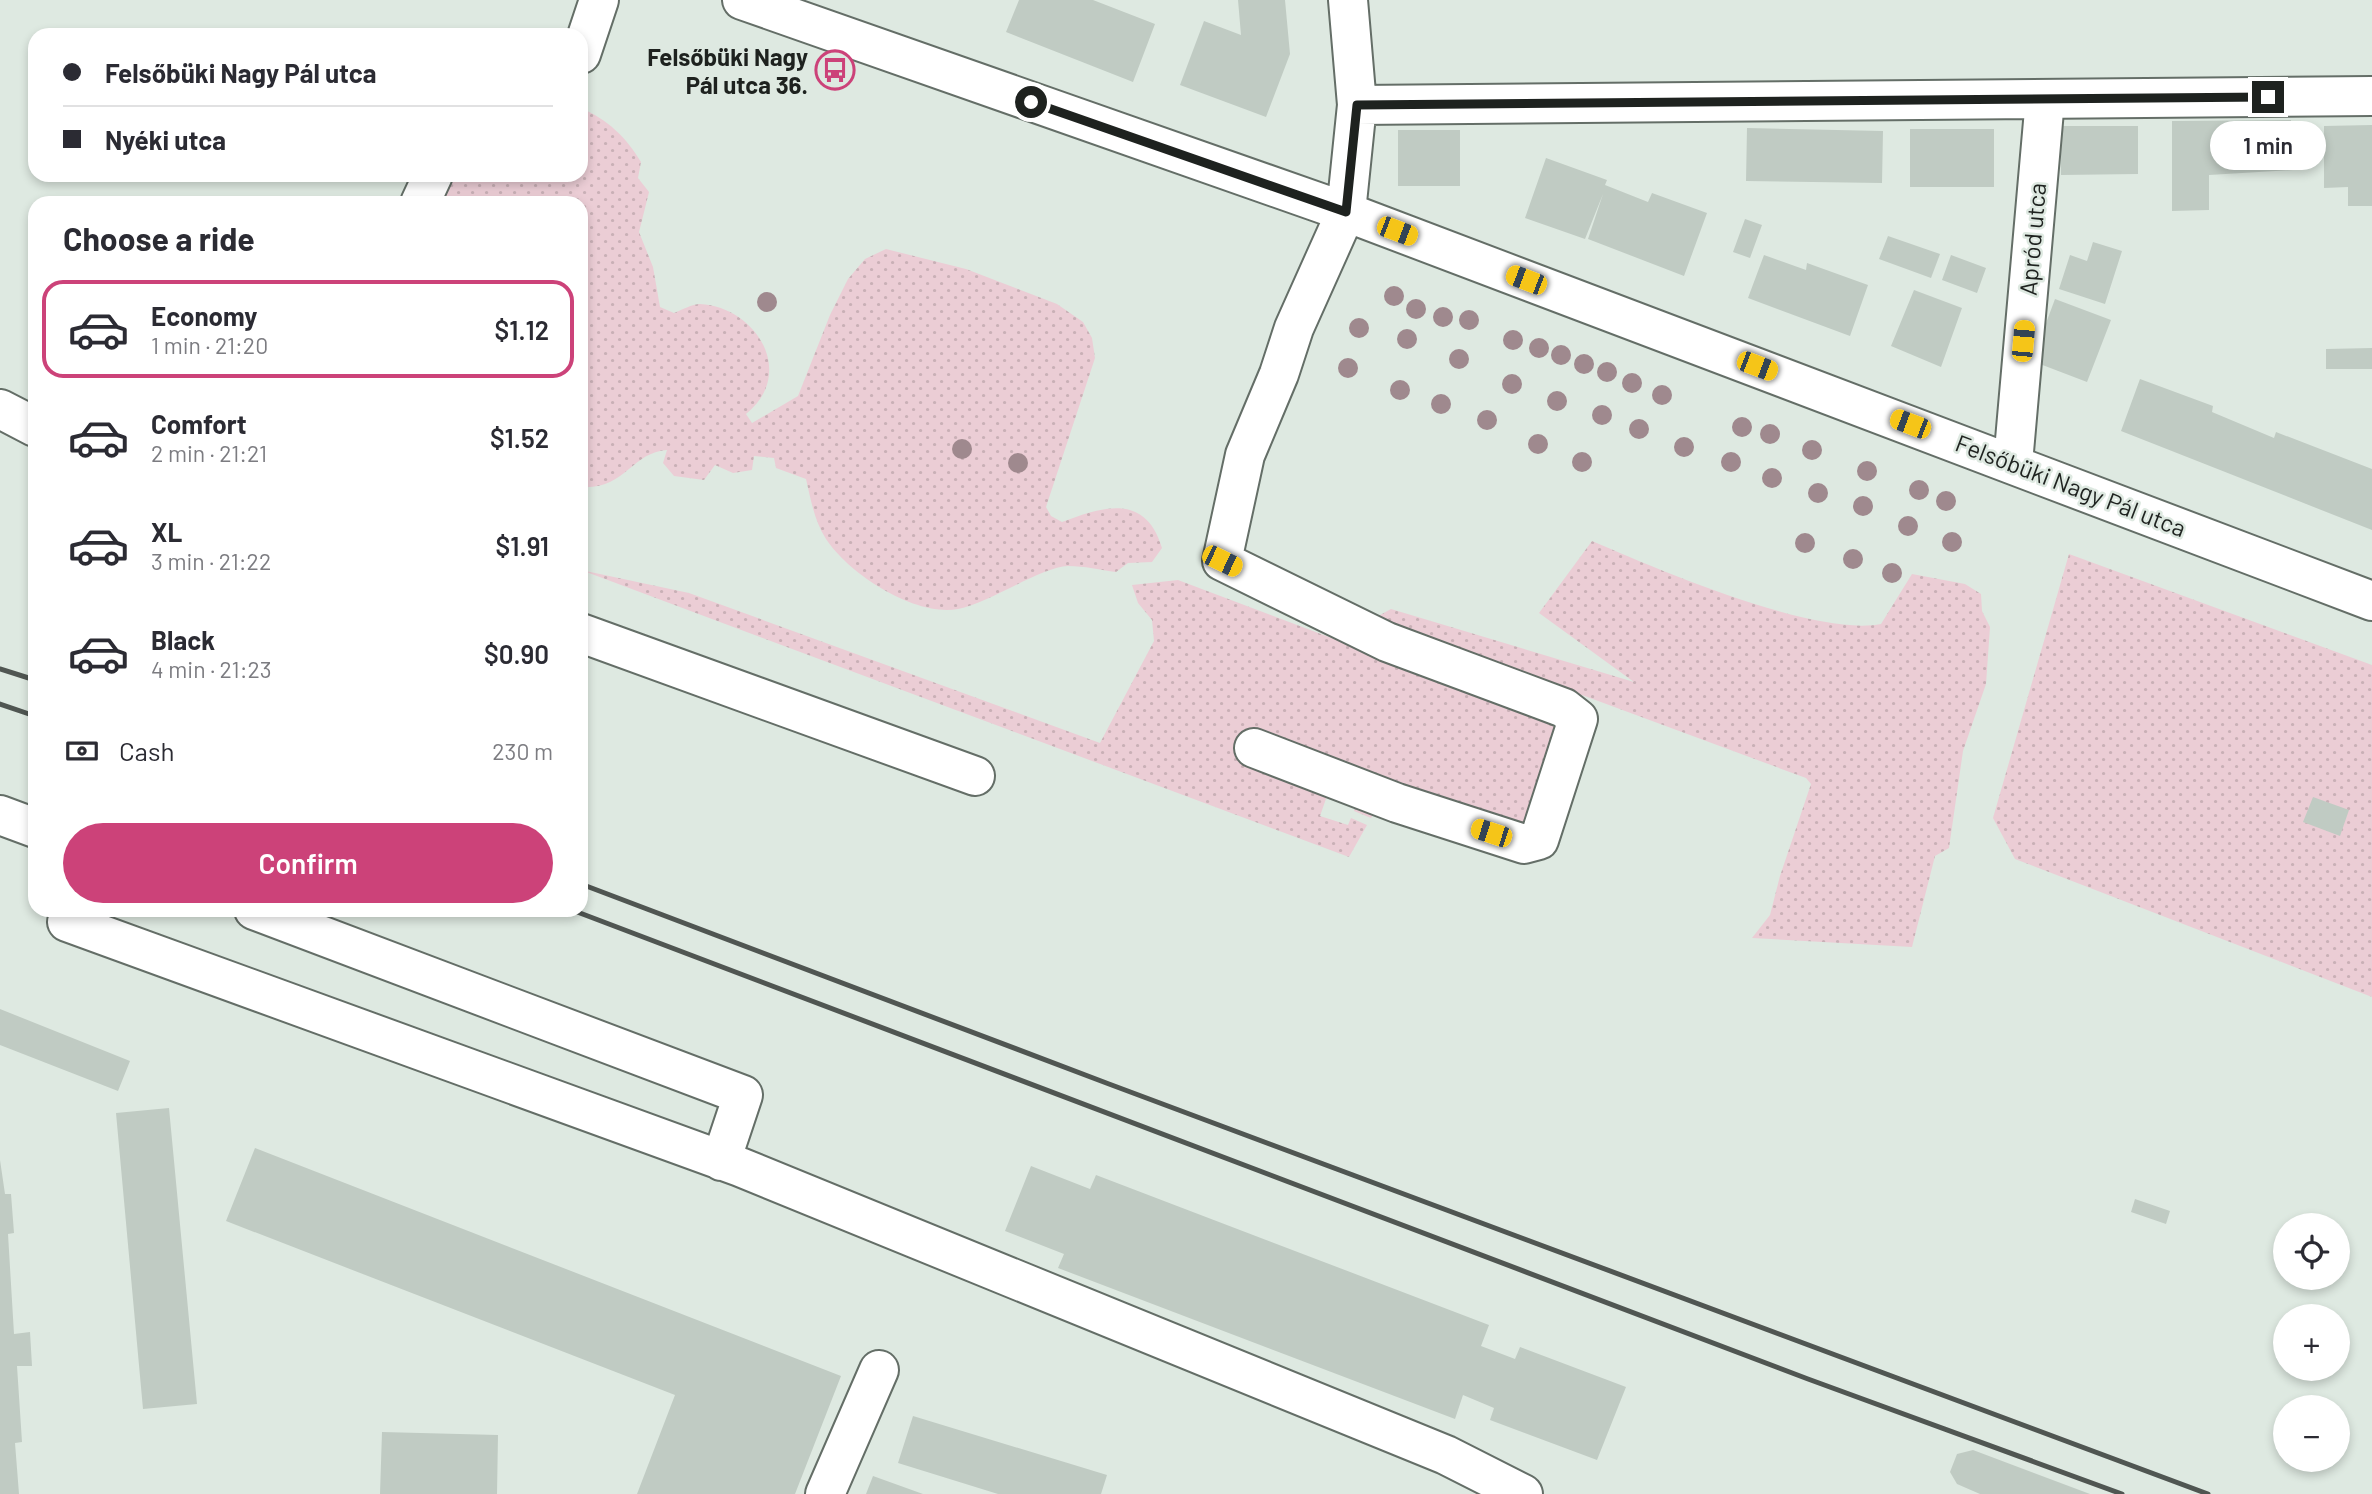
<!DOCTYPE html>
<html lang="en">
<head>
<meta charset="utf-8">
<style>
	body { margin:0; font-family:Barlow,sans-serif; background:#f2f2f3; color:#2b2b33; height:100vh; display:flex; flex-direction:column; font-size:26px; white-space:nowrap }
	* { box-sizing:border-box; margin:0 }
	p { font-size:23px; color:#7c7c81 }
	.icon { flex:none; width:38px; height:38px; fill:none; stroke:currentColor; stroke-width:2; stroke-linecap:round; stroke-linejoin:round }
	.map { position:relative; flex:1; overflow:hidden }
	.details { position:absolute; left:28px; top:196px; width:560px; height:721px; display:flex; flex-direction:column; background:#fff; border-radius:21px; box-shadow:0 4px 10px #0003 }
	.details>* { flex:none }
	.hud { position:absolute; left:28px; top:28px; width:560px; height:154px; border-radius:21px; box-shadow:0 4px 10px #0003; display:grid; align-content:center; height:154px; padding:0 35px; background:#fff }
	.controls { position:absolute; left:2273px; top:1213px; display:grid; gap:14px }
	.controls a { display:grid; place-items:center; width:77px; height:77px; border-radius:50%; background:#fff; box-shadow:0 4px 10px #0003; font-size:35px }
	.end { position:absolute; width:32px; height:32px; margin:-16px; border:9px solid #1e221f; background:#fff; box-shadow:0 0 0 4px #fff }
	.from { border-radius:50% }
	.bubble { position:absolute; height:49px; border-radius:24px; background:#fff; box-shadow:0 4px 10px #0003; font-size:23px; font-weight:600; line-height:49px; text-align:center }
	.car { position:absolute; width:21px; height:42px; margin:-21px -10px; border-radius:9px; box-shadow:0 0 5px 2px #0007; background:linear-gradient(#f5c518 24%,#345 0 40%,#f5c518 0 76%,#345 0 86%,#f5c518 0) }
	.hud b { display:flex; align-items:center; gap:24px; height:66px; font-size:26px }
	.hud b+b { border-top:2px solid #e1e1e2 }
	.hud i { width:18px; height:18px; background:#2b2b33 }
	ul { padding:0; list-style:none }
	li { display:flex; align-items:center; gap:21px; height:98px; margin:0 14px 10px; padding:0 21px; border:4px solid transparent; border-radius:21px }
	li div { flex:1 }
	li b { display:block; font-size:26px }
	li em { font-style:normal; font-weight:600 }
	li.on { border-color:#cc4279 }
	li>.icon { width:63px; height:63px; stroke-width:1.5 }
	h2 { padding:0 35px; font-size:32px; line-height:84px }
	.pay { display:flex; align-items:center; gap:18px; height:77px; padding:0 35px; font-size:26px }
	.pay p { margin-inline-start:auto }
	.cta { display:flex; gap:14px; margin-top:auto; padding:14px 35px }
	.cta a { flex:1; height:80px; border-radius:42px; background:#cc4279; color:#fff; font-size:28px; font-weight:600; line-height:80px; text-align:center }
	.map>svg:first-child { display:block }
	.grass { fill:url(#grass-dots) }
	.building { fill:#c0cbc3 }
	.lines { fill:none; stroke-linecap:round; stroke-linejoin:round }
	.minor-casing { stroke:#646e67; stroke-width:42 }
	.minor { stroke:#fff; stroke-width:38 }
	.rail { stroke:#505652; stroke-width:5 }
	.tree { fill:#9f898e }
	.route { stroke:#1e221f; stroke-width:9 }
	.labels { text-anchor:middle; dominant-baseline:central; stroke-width:5; stroke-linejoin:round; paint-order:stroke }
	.poi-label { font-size:24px; font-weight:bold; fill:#1e221f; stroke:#dee9e1; text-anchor:end }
	.street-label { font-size:24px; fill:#1e221f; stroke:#dee9e1 }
</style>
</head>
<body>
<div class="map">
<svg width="2372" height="1494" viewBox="0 0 2372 1494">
	<defs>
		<pattern id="grass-dots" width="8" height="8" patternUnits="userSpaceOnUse" patternTransform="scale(1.75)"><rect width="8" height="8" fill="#ebcdd5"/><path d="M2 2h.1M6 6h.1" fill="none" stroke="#c9b0b6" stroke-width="1.8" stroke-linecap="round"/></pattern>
	</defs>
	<rect width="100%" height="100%" fill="#dee9e1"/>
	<path class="grass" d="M581 108C608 120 626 137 641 162L638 178 649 192 639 232 653 267 660 307 674 313C682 310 692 304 700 304 756 307 797 373 746 414L752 423 798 396 830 315 848 279 865 259 886 249 966 269 1057 304 1083 322 1092 338 1095 358 1046 507 1051 516 1062 522C1103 506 1146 493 1162 548L1152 562 1128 563 1116 572C1101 570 1084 566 1068 566 1041 567 989 603 958 609 915 617 849 574 826 539 814 520 811 500 806 479L776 468 774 458 754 456 752 470 733 473 715 465 704 480 674 476 663 463 667 450C632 452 625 490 581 487V203H436L449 175H581Z
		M1592 541C1657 569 1814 637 1881 624L1912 574 1965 584 1981 594 1982 611 1990 627 1986 684 1963 751 1949 848 1935 856 1912 947 1752 938 1770 915 1780 876 1811 784 1806 778 1582 695 1571 700 1373 619 1391 609 1634 682 1539 613Z
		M2069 554 2372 665V997L2015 859 1993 818Z
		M581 570 689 593 1100 743 1154 641 1152 620 1138 603 1132 585 1178 580 1558 724 1529 815 1518 832 1378 808 1371 818 1354 811 1357 803 1328 793 1320 816 1348 825 1351 818 1367 825 1349 857Z"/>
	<path class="building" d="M1019 0H1093L1155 24 1133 82 1006 32Z
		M1238 0H1285L1290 54 1266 117 1180 85 1204 21 1241 35Z
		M2291 120 2293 170 2209 175V210L2172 211V121Z
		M2372 125V206H2348V187L2324 188V126Z
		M2060 126H2138V174L2061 175Z
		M1747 128 1883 131 1882 183 1746 181Z
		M1910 129H1994V187H1910Z
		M1398 130H1460V186H1398Z
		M1546 158 1607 180 1605 185 1648 202 1652 193 1707 213 1684 276 1588 239 1603 194 1585 239 1525 218Z
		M1745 219 1762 225 1750 258 1733 252Z
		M1888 236 1940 254 1931 278 1879 259Z
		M2093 242 2122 251 2105 304 2059 289 2070 255 2087 261Z
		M1764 255 1806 270 1807 263 1868 285 1850 336 1748 298Z
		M1951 255 1986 268 1977 293 1942 280Z
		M1914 290 1962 308 1941 367 1891 346Z
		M2055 299 2111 320 2087 382 2032 361Z
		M2372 348V369H2326V349Z
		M2140 379 2213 406 2212 412 2274 438 2276 432 2372 469V530L2121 431Z
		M2313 797 2349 810 2340 836 2303 822Z
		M0 1009 130 1061 118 1091 0 1045Z
		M169 1108 197 1404 143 1409 116 1113Z
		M255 1148 841 1376 795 1494H637L675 1395 226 1221Z
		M0 1160 5 1194H11L14 1233 8 1234 14 1334 30 1332 32 1366H17L22 1442 15 1443 19 1494H0Z
		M1031 1166 1090 1189 1096 1175 1489 1325 1481 1346 1515 1359 1520 1347 1626 1387 1597 1460 1490 1420 1494 1408 1463 1395 1455 1419 1058 1268 1064 1254 1005 1231Z
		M2135 1199 2170 1211 2166 1224 2131 1212Z
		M913 1416 1107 1475 1101 1494H998L898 1463Z
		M382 1432 498 1435 497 1494H380Z
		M1973 1450 2090 1494H1980L1957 1484 1950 1472 1957 1454Z
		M873 1476 923 1494H866Z"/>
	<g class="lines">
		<g class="minor-casing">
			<path id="minor" d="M742 0 1346 212 2372 601
				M581 54 599 0
				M1357 105 2372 96
				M420 203 433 175
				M0 409 35 427
				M2013 463 2045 99
				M581 633 975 776
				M1254 748 1397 803 1524 844 1539 840 1578 719 1564 708 1387 642 1222 561 1245 455 1279 374 1294 328 1346 212 1357 105 1348 0
				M0 815 35 828
				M254 910 743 1095 721 1161
				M67 922 740 1167 1446 1455 1523 1494
				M825 1494 879 1370"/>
		</g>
		<use href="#minor" class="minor"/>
		<path class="rail" d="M0 669 35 680
			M0 704 35 716
			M581 884 1109 1084 2208 1494
			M572 910 1808 1379 2122 1494"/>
	</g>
	<g class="tree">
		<circle cx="1394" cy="296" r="10"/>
		<circle cx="767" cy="302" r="10"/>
		<circle cx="1416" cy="309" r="10"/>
		<circle cx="1443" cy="317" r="10"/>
		<circle cx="1469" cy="320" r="10"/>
		<circle cx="1359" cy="328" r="10"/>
		<circle cx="1407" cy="339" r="10"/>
		<circle cx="1513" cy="340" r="10"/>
		<circle cx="1539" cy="348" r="10"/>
		<circle cx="1561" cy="355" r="10"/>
		<circle cx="1459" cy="359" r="10"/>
		<circle cx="1584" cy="364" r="10"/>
		<circle cx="1348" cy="368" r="10"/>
		<circle cx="1607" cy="372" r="10"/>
		<circle cx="1632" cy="383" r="10"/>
		<circle cx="1512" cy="384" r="10"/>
		<circle cx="1400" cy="390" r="10"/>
		<circle cx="1662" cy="395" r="10"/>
		<circle cx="1557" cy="401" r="10"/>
		<circle cx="1441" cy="404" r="10"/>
		<circle cx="1602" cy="415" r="10"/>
		<circle cx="1487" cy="420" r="10"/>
		<circle cx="1742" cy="427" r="10"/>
		<circle cx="1639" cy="429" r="10"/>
		<circle cx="1770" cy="434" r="10"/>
		<circle cx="1538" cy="444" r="10"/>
		<circle cx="1684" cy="447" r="10"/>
		<circle cx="962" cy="449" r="10"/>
		<circle cx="1812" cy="450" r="10"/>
		<circle cx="1582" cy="462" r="10"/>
		<circle cx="1731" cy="462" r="10"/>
		<circle cx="1018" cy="463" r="10"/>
		<circle cx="1867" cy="471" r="10"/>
		<circle cx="1772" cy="478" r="10"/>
		<circle cx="1919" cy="490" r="10"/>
		<circle cx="1818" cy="493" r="10"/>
		<circle cx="1946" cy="501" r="10"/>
		<circle cx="1863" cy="506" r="10"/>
		<circle cx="1908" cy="526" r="10"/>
		<circle cx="1952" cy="542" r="10"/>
		<circle cx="1805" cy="543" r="10"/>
		<circle cx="1853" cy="559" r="10"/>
		<circle cx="1892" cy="573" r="10"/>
	</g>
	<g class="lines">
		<path class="route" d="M1031 102 1346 212 1357 105 2268 97"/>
	</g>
	<defs>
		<g id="bus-ring" transform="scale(2.0125)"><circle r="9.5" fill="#dee9e1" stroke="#cc4279" stroke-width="1.5"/><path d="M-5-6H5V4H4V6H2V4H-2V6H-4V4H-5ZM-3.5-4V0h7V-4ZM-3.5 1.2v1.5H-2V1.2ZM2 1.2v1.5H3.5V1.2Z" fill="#cc4279"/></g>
	</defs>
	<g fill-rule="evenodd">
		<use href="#bus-ring" x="835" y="70"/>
	</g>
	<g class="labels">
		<g class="poi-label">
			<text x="808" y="56">Felsőbüki Nagy<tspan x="808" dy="28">Pál utca 36.</tspan></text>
		</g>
		<g class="street-label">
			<text transform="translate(2032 239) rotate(-85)">Apród utca</text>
			<text transform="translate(2071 485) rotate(21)">Felsőbüki Nagy Pál utca</text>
		</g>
	</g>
</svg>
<div class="controls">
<a><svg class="icon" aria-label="locate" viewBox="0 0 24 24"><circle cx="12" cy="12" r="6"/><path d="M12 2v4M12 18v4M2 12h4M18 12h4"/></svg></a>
<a>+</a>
<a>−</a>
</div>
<i class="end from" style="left:1031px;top:102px"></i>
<i class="end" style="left:2268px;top:97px"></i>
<div class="bubble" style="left:2210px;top:121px;width:116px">1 min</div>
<i class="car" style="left:1397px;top:231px;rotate:111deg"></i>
<i class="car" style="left:1526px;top:280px;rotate:291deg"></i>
<i class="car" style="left:2023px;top:341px;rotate:5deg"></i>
<i class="car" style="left:1757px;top:366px;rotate:111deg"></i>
<i class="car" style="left:1910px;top:424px;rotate:291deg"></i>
<i class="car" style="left:1222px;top:561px;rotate:116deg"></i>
<i class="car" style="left:1491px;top:833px;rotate:288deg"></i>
<div class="hud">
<b><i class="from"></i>Felsőbüki Nagy Pál utca</b>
<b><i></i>Nyéki utca</b>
</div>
<section class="details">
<h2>Choose a ride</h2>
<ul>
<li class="on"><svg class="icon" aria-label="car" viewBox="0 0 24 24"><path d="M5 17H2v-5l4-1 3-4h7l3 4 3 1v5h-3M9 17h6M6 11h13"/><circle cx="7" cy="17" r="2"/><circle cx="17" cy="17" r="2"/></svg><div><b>Economy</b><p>1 min · 21:20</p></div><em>$1.12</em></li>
<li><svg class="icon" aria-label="car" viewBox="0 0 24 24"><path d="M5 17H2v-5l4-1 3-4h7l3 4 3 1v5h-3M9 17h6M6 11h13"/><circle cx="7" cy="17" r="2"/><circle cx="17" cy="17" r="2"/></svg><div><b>Comfort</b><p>2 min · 21:21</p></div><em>$1.52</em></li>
<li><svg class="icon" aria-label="car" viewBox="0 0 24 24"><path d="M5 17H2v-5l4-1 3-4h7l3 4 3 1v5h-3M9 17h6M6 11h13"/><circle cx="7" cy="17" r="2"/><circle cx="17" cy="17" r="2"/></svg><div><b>XL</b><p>3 min · 21:22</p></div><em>$1.91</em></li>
<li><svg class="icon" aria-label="car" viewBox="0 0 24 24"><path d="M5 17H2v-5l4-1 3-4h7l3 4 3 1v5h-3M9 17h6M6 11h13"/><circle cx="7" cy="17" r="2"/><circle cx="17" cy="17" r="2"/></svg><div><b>Black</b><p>4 min · 21:23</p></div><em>$0.90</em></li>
</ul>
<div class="pay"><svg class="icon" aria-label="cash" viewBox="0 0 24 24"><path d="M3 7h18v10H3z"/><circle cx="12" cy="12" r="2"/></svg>Cash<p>230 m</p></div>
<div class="cta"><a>Confirm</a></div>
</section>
</div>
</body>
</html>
